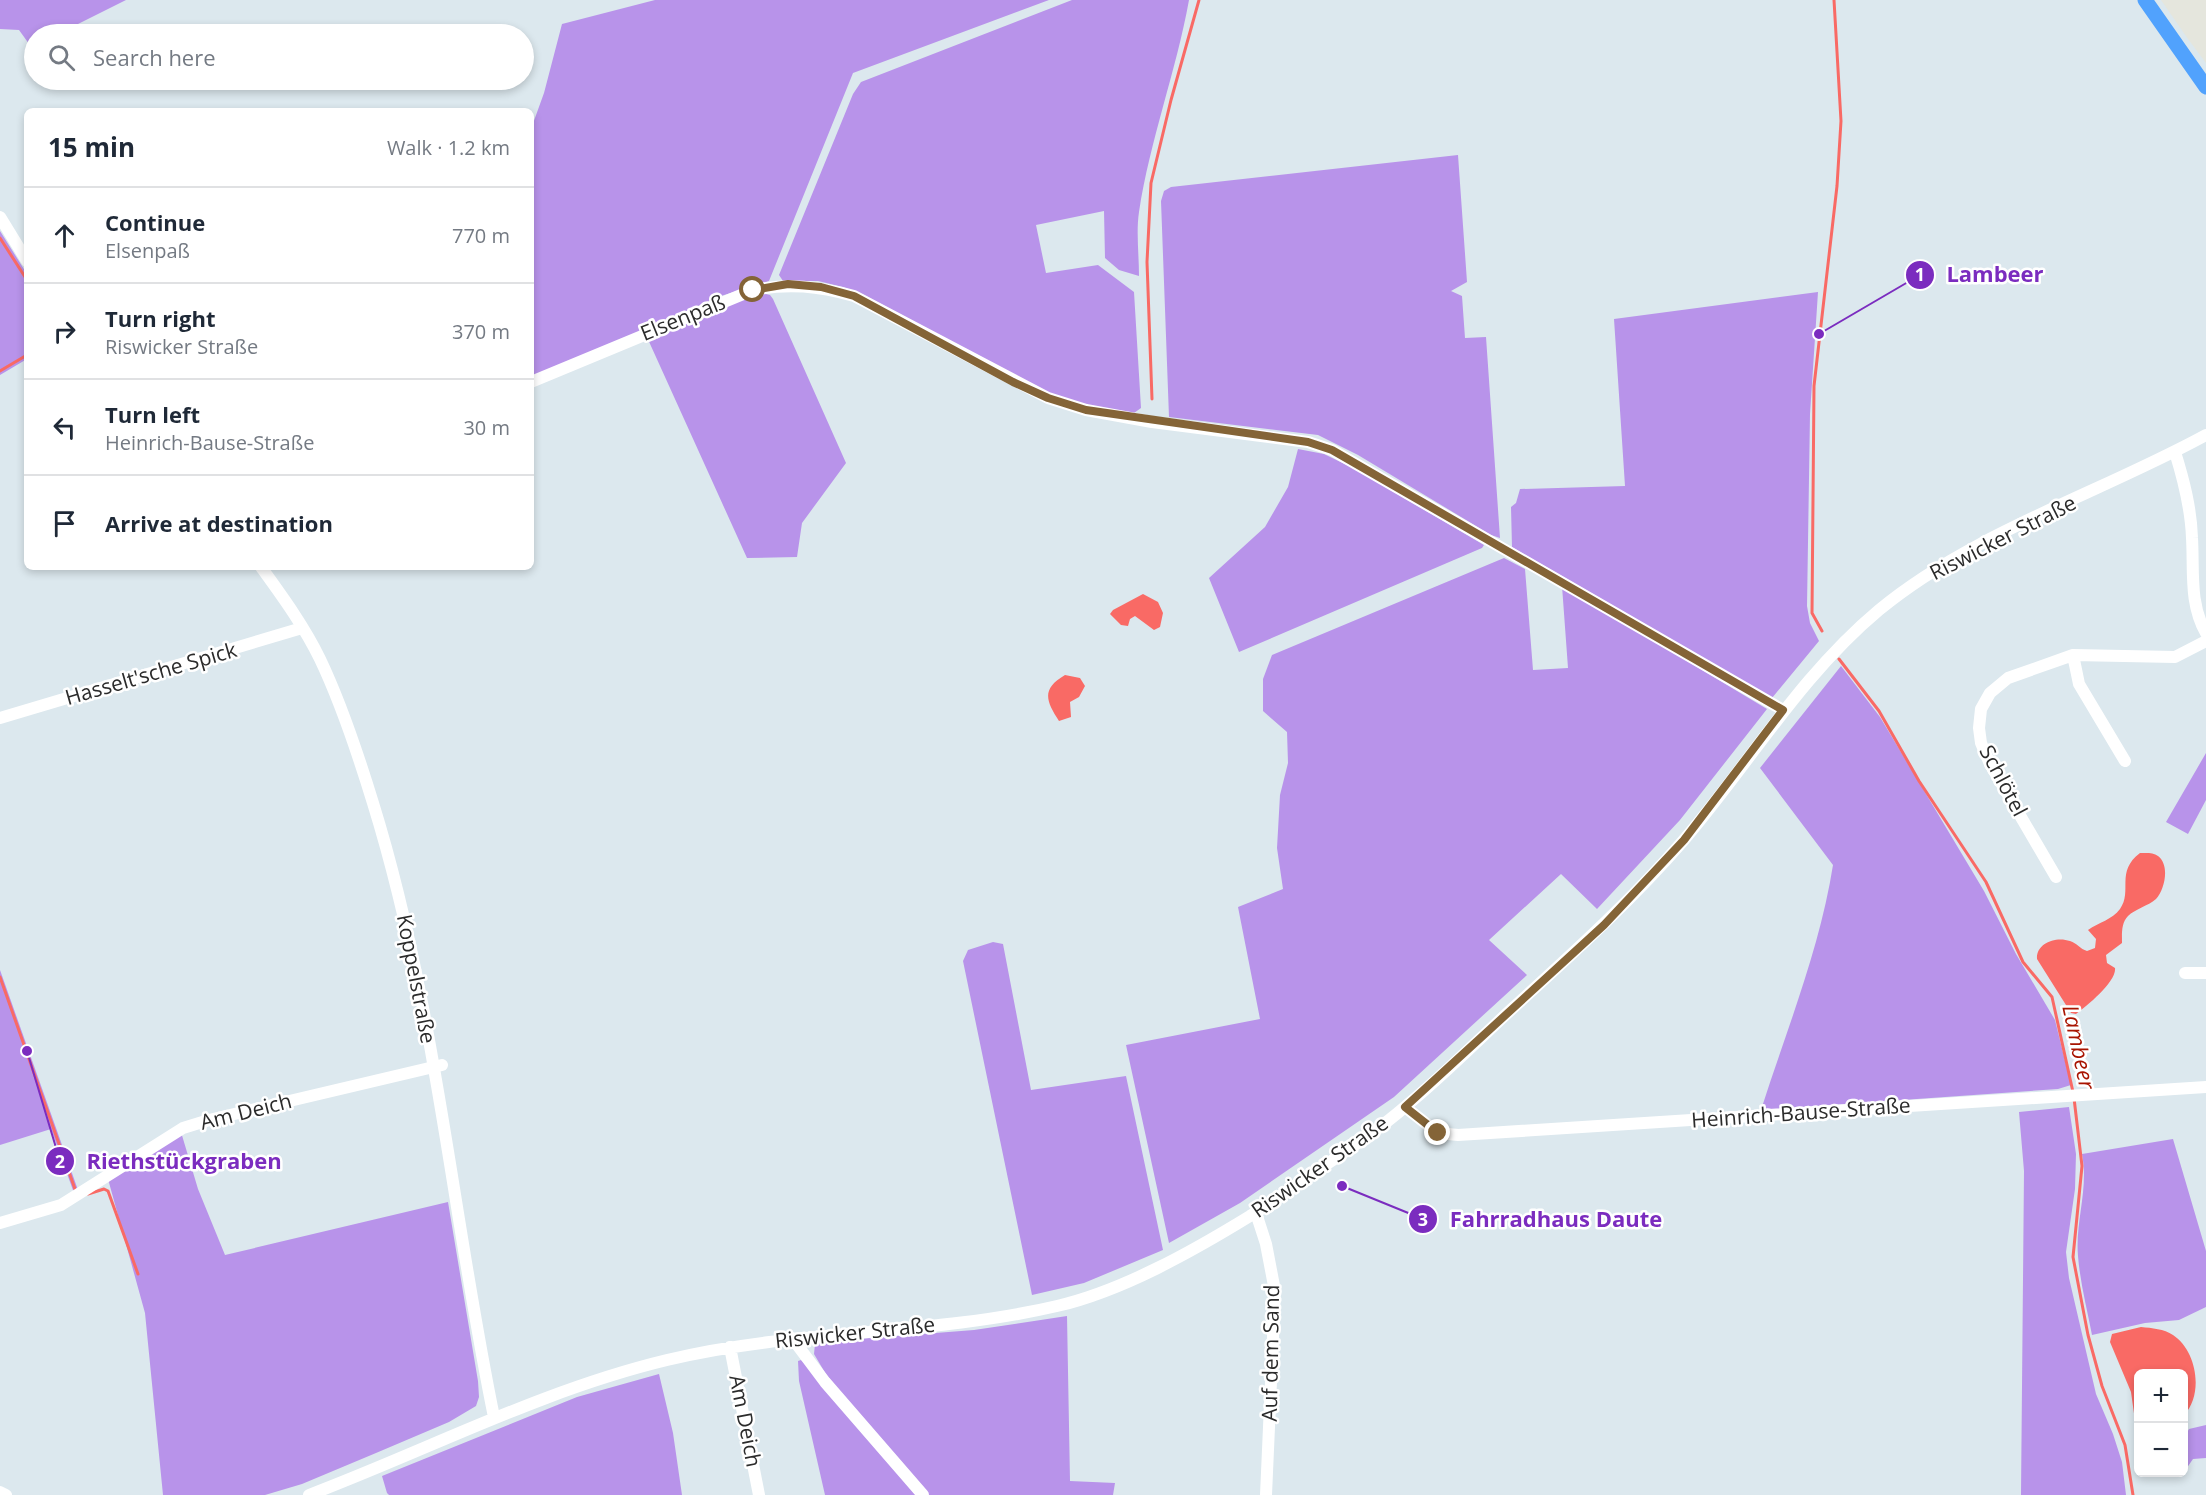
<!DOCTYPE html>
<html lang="en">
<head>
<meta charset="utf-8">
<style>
	:root { --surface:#fff; --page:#f2f2f3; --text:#1f2937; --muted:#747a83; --line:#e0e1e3 }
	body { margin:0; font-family:"Open Sans",sans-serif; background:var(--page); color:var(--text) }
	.controls { position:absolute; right:18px; bottom:18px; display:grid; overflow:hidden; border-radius:9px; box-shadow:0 3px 9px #0003 }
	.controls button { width:54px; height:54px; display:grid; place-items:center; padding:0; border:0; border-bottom:2px solid var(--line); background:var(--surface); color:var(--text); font:30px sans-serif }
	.stop { position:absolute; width:18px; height:18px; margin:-14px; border:4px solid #846437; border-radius:50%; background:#fff }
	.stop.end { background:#846437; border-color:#fff; box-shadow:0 2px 6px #0008 }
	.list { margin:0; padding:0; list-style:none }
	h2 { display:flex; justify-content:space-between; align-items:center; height:78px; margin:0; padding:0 24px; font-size:26px }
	h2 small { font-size:20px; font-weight:400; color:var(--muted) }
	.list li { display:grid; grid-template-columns:39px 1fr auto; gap:18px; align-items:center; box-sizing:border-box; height:96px; padding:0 24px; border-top:2px solid var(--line) }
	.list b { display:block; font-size:22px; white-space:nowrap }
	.list p { margin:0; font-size:20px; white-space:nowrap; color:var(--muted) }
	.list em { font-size:20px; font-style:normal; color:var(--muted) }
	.icon { flex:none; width:33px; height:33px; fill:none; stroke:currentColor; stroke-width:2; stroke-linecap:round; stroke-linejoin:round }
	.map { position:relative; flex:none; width:2206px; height:1495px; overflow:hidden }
	.search { position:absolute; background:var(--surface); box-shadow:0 3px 9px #0003; left:24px; top:24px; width:510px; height:66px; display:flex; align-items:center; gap:15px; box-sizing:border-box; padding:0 21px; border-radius:33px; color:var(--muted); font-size:22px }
	.panel { position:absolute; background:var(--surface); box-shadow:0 3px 9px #0003; left:24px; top:108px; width:510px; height:462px; border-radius:9px }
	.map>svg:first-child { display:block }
	.industrial { fill:#e5e6dd }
	.green { fill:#b893ea }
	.water { fill:#f96a65 }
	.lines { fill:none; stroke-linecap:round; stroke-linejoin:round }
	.stream { stroke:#f96a65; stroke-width:3 }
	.minor { stroke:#fff; stroke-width:12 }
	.major { stroke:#51a2fd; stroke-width:15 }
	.route { stroke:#846437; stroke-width:8 }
	.labels { text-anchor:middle; stroke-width:5; stroke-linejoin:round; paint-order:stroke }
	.street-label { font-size:21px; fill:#2b2b2b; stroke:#fff }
	.water-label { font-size:22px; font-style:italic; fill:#a81401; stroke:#fff }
	.leader { fill:none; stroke:#7b2cbf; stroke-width:2 }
	.callout-dot { fill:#7b2cbf; stroke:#fff; stroke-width:2 }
	.mark-label { font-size:18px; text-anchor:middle; font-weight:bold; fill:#fff }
	.callout-label { font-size:22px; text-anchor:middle; font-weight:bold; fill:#7b2cbf; stroke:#fff; stroke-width:5; stroke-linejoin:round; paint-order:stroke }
</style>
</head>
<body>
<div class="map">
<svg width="2206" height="1495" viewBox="0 0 2206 1495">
	<rect width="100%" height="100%" fill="#dce8ee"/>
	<path class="industrial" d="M2161,0h45v63l-18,-24z"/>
	<path class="green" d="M0,0h126l-68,34h-24l-2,14 -13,-18 -19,-1z
		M655,0h394l-196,73 -84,208 -48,15 -190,83v-250l13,-36 18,-69z
		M1072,0h117c-13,72 -39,140 -50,212 -3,20 0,43 0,64l-20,-6 -14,-12 -1,-47 -68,14 10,48 52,-8 36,27 7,116 -7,5 -42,-6 -42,-13 -186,-99 -21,-8 -25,-6h-35l-4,-6 74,-181 8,-12z
		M1458,155l9,127 -16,9 11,5 3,42 21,-1 14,201 -9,-3 -133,-80 -40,-20 -149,-18 -8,-216 3,-10 7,-4z
		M0,231l27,43v85l-27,16z
		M758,292l12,3 3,4 73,164 -44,60 -5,34 -50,1 -101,-223z
		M1818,292l-8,122 -3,192 3,17 9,18 -47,57 -260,-151 -1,-40 5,-4 4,-14 105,-3 -11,-167z
		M1298,449l26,5 29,14 131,77 -2,3 -243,104 -30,-74 56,-51 23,-40z
		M1504,558l21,11 8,101 35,-2 -6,-82 205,123 -87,111 -83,89 -36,-35 -72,66 38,35 -133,122 -154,106 -71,40 -43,-198 134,-26 -22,-112 45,-18 -6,-41 3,-53 8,-32 -1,-31 -24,-21v-32l9,-24z
		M1841,666l39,51 104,174 32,63 39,66 16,65 -13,4 -297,21c26,-81 59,-162 72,-245l-73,-97z
		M2206,753v47l-18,34 -22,-12z
		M993,942l10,2 28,146 95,-14 37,174 -79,33 -52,12 -69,-334 5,-11z
		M0,970l78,220 -4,3 -23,-64 -51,16z
		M2069,1107l7,47 -1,35 -9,63 3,26 27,116 17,40 9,28 4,33h-105l3,-324 -5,-59z
		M181,1132l17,57 27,66 223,-53 30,179 1,16 -3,9 -27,16 -73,31 -74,31 -37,11h-102l-18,-182 -37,-134z
		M2173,1139l33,112v56l-27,13 -34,3 -53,12c-5,-26 -12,-53 -14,-79 -3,-34 11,-68 4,-102z
		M1067,1316l3,165 45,2 -2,12h-186l-100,-119 -13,-22 1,-10 5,-2 154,-12z
		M801,1360l5,4 110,131h-91l-26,-114 -1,-20z
		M659,1374l14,59 9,62h-293l-2,-2 -5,-17 195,-79z
		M2206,1425v33l-13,1 -9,13v-34l5,-9z"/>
	<path class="water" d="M1143,594l15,8 5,11 -3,14 -6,3 -19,-14 -5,3 -2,7 -7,-1 -11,-11 3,-4z
		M1065,675l15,3 5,8 -6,11 -9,5 1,15 -12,4c-13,-20 -18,-32 6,-46z
		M2140,853c5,0 13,-1 18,3 12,9 7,33 -2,43 -8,7 -21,10 -28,17 -7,7 -6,18 -6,27l-16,12 1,8 8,5c2,13 -28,38 -39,46l-5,-1 -34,-54c-1,-16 19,-23 33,-18 7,2 10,8 17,10l8,-3 1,-9 -8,-9c11,-8 24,-10 32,-21 13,-18 -5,-37 20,-56z
		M2141,1327c11,1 23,2 32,8 24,16 31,59 11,80v-41h-46v68l-7,-50 -21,-50 2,-8z"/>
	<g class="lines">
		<path class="stream" d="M0,238l27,42
			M0,371l27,-16
			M1152,399l-5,-137 4,-79 20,-83 28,-100
			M1822,631l-10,-18 2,-227 23,-200 4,-65 -7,-121
			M1839,659l40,52 40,70 67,101 37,80 29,35 21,95
			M0,977l75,212
			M2074,1098l8,68 -9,91 15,78 14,51 23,59 8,50
			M88,1194l16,-5 4,2 30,83"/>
		<path class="minor" d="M0,217l27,44
			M531,382l222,-92c36,-7 65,-4 101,6l194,102 38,12 66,12 156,20 24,8 451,260
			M2175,452c9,29 16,56 17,86 2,33 -3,65 14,95
			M261,567c21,29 43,59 59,92 22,46 38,95 53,144 62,200 79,410 121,614
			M2073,655l6,29 46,77
			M0,718l302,-90
			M2056,877l-66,-113 -9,-21 -2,-15 2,-19 9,-16 18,-15 65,-23 102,2 31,-16
			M2185,973h21
			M1405,1107l33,26 20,2 748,-48
			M1256,1213l10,31 9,47 -9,204
			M0,1223l61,-18 122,-77 26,-8 233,-55
			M792,1338l33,44 98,113
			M730,1347l29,148
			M0,1492l6,3
			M309,1495c119,-45 233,-105 358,-135 128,-31 262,-24 390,-54 65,-15 136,-55 193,-90 19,-11 37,-25 56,-38 34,-23 69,-45 100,-72 38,-31 72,-66 108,-99 58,-53 117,-106 169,-166 66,-77 117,-165 196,-231 93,-77 221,-117 327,-175"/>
		<path class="major" d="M2145,0l61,87"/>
	</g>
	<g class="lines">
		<path class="route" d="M753,290l35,-6 33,3 33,9 159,86 35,16 38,12 222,32 24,8 451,260 -99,130 -80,85 -199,182 33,26"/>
	</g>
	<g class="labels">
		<g class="street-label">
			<text transform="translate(683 318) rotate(-22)" y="7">Elsenpaß</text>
			<text transform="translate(2003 538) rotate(-27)" y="7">Riswicker Straße</text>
			<text transform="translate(151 674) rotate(-16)" y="7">Hasselt'sche Spick</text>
			<text transform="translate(2003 781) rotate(62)" y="7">Schlötel</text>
			<text transform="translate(416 979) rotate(79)" y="7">Koppelstraße</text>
			<text transform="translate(246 1112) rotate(-14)" y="7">Am Deich</text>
			<text transform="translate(1801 1113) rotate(-4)" y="7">Heinrich-Bause-Straße</text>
			<text transform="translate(1320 1167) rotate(-35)" y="7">Riswicker Straße</text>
			<text transform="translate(855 1333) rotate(-6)" y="7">Riswicker Straße</text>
			<text transform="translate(1271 1353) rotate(-89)" y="7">Auf dem Sand</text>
			<text transform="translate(745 1421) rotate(79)" y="7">Am Deich</text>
		</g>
		<g class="water-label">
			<text transform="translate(2079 1047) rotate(78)" y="8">Lambeer</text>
		</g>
	</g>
	<path class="leader" d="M1819 334L1920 275M27 1051L60 1161M1342 1186L1423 1219"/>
	<g class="callout-dot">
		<circle cx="1819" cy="334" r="6"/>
		<circle cx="27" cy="1051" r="6"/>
		<circle cx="1342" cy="1186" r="6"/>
		<circle cx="1920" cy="275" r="15"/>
		<circle cx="60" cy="1161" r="15"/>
		<circle cx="1423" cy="1219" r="15"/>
	</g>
	<g class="mark-label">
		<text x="1920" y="281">1</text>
		<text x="60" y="1168">2</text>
		<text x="1423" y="1226">3</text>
	</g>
	<g class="callout-label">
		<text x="1995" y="282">Lambeer</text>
		<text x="184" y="1169">Riethstückgraben</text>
		<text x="1556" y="1227">Fahrradhaus Daute</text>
	</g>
</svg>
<div class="controls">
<button>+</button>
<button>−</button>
</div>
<div class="stop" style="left:753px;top:290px"></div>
<div class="stop end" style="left:1438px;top:1133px"></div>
<div class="search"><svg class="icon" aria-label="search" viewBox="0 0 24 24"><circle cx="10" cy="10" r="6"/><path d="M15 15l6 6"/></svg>Search here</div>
<section class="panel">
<h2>15 min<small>Walk · 1.2 km</small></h2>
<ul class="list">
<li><svg class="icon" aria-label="ahead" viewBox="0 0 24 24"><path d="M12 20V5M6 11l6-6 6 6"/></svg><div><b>Continue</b><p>Elsenpaß</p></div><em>770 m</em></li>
<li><svg class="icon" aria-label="right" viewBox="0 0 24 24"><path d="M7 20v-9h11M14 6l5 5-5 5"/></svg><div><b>Turn right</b><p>Riswicker Straße</p></div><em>370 m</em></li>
<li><svg class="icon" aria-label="left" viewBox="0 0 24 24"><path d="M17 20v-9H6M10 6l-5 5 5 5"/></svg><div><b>Turn left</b><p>Heinrich-Bause-Straße</p></div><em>30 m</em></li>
<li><svg class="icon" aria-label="arrive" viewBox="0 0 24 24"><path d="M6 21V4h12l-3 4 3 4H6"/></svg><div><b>Arrive at destination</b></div></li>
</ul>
</section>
</div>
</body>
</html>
